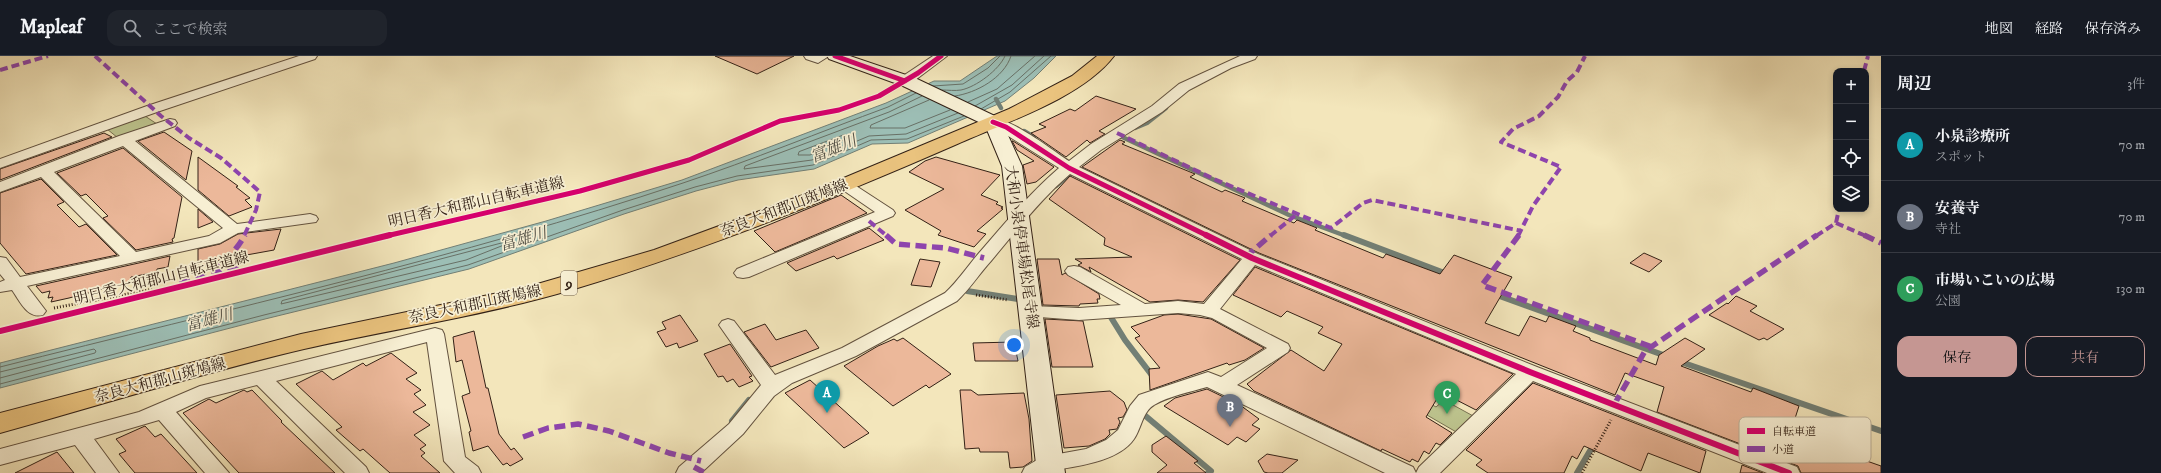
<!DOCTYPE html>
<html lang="ja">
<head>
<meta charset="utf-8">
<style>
	:root { --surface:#171b24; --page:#20242c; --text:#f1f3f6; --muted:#9ea1a6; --line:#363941; --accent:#c59692 }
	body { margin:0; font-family:"IM FELL DW Pica","Noto Serif JP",serif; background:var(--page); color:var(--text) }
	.controls { position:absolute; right:12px; top:12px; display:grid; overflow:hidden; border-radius:8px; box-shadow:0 2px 6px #0003 }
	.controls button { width:36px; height:36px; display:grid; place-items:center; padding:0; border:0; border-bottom:1px solid var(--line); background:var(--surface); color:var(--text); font:20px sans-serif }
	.you { position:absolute; left:1014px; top:289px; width:14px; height:14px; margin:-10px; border:3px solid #fff; border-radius:50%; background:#1a73e8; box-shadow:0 0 0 6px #1a73e833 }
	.badge { display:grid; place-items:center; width:26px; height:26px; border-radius:50%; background:var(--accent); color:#fff; font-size:13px; font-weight:700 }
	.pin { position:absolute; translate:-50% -33px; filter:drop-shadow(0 1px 2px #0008) }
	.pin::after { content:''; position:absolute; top:21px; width:14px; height:12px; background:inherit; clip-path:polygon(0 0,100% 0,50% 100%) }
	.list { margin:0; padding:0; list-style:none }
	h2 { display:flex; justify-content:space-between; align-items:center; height:52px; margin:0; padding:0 16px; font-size:17px }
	h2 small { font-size:13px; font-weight:400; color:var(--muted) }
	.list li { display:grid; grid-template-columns:26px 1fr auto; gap:12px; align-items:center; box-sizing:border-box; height:72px; padding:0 16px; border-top:1px solid var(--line) }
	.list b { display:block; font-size:15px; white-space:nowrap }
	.list p { margin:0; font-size:13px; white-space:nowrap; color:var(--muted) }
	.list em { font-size:13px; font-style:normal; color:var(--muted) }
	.actions { display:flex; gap:8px; padding:12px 16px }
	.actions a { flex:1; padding:9px 0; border:1px solid var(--accent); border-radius:12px; text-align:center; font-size:14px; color:var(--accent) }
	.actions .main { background:var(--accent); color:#111 }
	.icon { flex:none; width:22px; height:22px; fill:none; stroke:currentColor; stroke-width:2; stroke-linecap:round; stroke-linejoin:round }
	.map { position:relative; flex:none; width:1881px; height:417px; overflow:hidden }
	header { display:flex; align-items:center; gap:24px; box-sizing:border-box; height:56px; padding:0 20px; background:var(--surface); border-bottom:1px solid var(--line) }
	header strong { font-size:19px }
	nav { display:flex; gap:22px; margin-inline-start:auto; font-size:14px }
	.search { width:280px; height:36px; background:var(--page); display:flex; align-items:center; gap:10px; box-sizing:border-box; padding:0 14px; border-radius:12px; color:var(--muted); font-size:15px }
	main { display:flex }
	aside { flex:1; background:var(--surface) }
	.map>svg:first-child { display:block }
	.green { fill:#bdc48e; stroke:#787252 }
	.water { fill:#9cbeb5; stroke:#727f75 }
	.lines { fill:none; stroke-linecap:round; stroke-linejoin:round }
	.shore { stroke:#687066; stroke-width:1 }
	.stream-far1 { stroke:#727f75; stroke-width:4.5 }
	.stream { stroke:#727f75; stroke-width:6 }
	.building { fill:#ecb89a; stroke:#332116 }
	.minor-casing { stroke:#63523f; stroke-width:2 }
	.secondary-casing { stroke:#332116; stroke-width:2 }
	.primary-casing { stroke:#332116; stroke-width:2 }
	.path { stroke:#332116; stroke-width:3; stroke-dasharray:1 2; stroke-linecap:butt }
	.minor { fill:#f7efd3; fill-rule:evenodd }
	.secondary { fill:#f7efd3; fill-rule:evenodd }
	.primary { fill:#eac37e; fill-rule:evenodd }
	.quiet-far1 { stroke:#8e44ad; stroke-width:4; stroke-dasharray:8 4; stroke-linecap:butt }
	.quiet { stroke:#8e44ad; stroke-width:5.5; stroke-dasharray:11 5.5; stroke-linecap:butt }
	.cycleway-far1-casing { stroke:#f7efd3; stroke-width:7 }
	.cycleway-casing { stroke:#f7efd3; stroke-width:9 }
	.cycleway-far1 { stroke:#d6006c; stroke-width:5 }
	.cycleway { stroke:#d6006c; stroke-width:6 }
	.labels { text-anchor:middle; stroke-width:3.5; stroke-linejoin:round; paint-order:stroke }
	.shield { fill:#f7efd3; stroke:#6e5f4f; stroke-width:1 }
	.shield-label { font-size:14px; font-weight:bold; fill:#332116 }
	.street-label { font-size:15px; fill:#332116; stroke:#f7efd3 }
	.water-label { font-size:16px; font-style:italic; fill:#525046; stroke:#f7efd3 }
	.key { fill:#f7efd3; stroke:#bcb19a; stroke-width:1 }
	.key-label { font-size:11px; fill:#332116 }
</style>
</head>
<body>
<header>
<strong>Mapleaf</strong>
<div class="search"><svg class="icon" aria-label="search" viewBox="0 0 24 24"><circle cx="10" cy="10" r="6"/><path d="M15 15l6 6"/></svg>ここで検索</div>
<nav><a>地図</a><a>経路</a><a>保存済み</a></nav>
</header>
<main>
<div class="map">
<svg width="1881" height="417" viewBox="0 0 1881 417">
	<rect width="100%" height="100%" fill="#f3e6bb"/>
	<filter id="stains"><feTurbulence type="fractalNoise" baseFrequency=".005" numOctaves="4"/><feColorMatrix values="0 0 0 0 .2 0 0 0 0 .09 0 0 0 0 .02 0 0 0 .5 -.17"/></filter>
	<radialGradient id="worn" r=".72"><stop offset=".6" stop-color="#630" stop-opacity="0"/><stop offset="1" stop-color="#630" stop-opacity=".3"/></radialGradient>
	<path class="green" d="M145,60l12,8 -39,14 -11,-9z
		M1444,344l31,17 -17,16 -38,-22 9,-8 7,4z"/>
	<path class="water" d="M997,0h59l-22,22 -29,23 -97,42 -36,1 -58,25 -76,11 -42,11 -72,23 -155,55 -204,50 -265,69v-25l394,-100 152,-42 136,-41 204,-77 48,-22h26z"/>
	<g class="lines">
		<path class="shore" d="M933,30l30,-2 25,-16 12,-12
			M942,34c6,0 13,1 19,0 15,-3 38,-20 44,-34
			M922,40l-33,16 -144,54 -1,3 68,-9 57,-24 37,-2 52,-21
			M955,40c21,-3 49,-18 56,-40
			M929,44l-58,25 -1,3h35l45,-18
			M968,46l29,-13 38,-33
			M975,50l37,-21 32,-29
			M981,53l29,-17 41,-36
			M844,79l3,1 -1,3 -36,16h-12l1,-3z
			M506,186l3,1 -43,17 -185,44 1,-3z
			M0,311c228,-58 459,-109 683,-184 69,-23 137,-51 205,-76l28,-14
			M0,316l94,-23 2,2 -1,2 -95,25
			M0,328l264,-69 204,-50 155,-55 72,-23 42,-11 76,-11 58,-25 36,-1 57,-23"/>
		<path class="stream-far1" d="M996,43l5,9
			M1135,72l12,-5 19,-15
			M1024,75l10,6
			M1120,80l169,79 57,21
			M1056,130l20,-16"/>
		<path class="stream" d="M1344,179l103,39
			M967,235l51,8
			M1494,238l172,62
			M1107,255l18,29 29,38
			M1678,305l203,70
			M1142,354v3l69,58 -3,2
			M732,365l17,-21
			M1577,417l17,-29"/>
	</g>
	<path class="building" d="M715,0h79l-37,18z
		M1096,40l40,13 -37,22 6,3 -15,9 -3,-3 -21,17 -35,-24 15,-6 -7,-3 31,-15 5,2z
		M164,76l28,19 -6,29 -48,-39z
		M104,77l8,4 -112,43v-11z
		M1120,84l5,2 -3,2 73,30 -5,3 32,15 3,-2 20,8 -3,3 52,22 3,-3 20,8 -2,2 68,28 3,-4 54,20 14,-19 58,22 -27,46 34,13 11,-20 16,6 3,-6 27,10 -3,5 17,7v2l66,25 3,-10 26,-17 20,11 -24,17 70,26 2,-4 46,18 -9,28 91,32v7h-80l-3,-7 -141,-54 7,-25 -39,-14 -10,22 -356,-142 -177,-86z
		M1012,85h1l41,26 -18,15 -9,2 -4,-19 11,-4 -17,-11z
		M123,92l59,49 -8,41 -2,1 1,3 -37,8 -33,-32 5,-2 -22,-22 -5,2 -24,-23z
		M198,101l40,29 -2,1 14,11 -5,2 7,7 -23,9 -31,-26z
		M936,101l64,18 -19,20 17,7 -2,2 7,3 -2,1 2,1 -26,22 9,3 -12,13 -36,-12 3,-4 -36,-21 39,-21 -35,-17 16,-11z
		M1070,120l170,84 -37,42 -25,-2 -28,2 -61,-35 2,5 -13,-7 4,-2 -7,-4 57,-2 -28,-12 1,-7 -56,-39z
		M41,123l23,23 -7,3 22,22 7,-3 31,31 -91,19 -26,-31v-50z
		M841,139l26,18 -92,39 -21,-21z
		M198,153l15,13 -15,6z
		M869,172l15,12 -47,19 -3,-3 -38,15 -9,-8z
		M281,173l-7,21 -55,10 -3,4 -18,3v-18l22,-5 18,-10z
		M1644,197l18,8 -13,11 -19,-9z
		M170,200l-2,11 -11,2v3l-26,5 -1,5 -61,16 -18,4 2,-5 -5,1 2,-7 -8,2 -6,-7z
		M920,203l20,3 -9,25 -20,-2z
		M1037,203h22l3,16 3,-2 34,21 1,5h-3l1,4 -18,1 -1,2 -36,-1z
		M1255,211l258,107 -37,36 -35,-18 -15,25 26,16 -12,12 -4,-2 -7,11 -5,-3 -6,11 -6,-3 -2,3 -28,-13 -1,2 -127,-60 -7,-7 44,-34 33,21 18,-27 -24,-11 5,-6 -36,-16 -6,6 -48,-22z
		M1736,240l21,10 -7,5 34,18 -17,11 -3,-2 -5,2 -50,-25 18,-12 1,1z
		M1178,258l33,5 53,29 -19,12 -16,5 -2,-2 -77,27 -1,-21 11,-1 -25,-30 5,-2 -9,-9 33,-12z
		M680,259l18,26 -19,7 -2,-5 -11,4 -9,-15 9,-3 -4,-7z
		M1045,263l38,2 10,46h-41z
		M765,268l11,16 30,-10 13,18 -48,19 -27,-35z
		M474,275l12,57h2l11,46 12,16 3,-2 9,11 -13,7 -3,-3 -4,2 -15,-19 -15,5 -4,-19 2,-1 -9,-35 8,-3 -8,-33 -6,2 -3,-25z
		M903,282l48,36 -22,14 -3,-3 -33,21 -49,-40 34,-20 16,-7 3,2z
		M1014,286l4,19h-43l-2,-18z
		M730,288l22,32 -3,1 4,4 -14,6 -6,-8 -6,3 -4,-6 -5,1 -14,-23z
		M391,297l26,20 -11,6 15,11 -7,4 12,11 -13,7 17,13 -16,10 12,10 -6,4 5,4 -4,3 19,17h-50l-27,-24 -3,2 -24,-21 6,-3 -46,-43 26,-13 11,9 30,-17 3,3z
		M810,324l59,53 -25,15 -59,-55z
		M1533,327l173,68 -6,22 -52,-20 -7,18 -57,-25 -7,13 -5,-3 -8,17h-76l-12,-8 6,-5 -16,-10z
		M1207,333l33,16 19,14 -7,6 8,4 -14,13 -9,-5 -9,8 -64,-39 11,-8z
		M244,334l3,2 5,-2 30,31 -1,1 54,51h-96l-56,-60 26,-14 7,4z
		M960,334h11l7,5 46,-2 5,26 3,42 -9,6 -13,1 -2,-16h-28l-1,-4 -14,1z
		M1110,335l14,11 3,8 -4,7 -5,1 2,4 -3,7 -8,1 1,4 -5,5 -16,7 -25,2 -8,-53z
		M145,370l10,11 6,-3 36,39h-62l-16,-19 7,-3 -10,-12z
		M1166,380l32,25 -4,2 12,10h-49l10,-8 -15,-13v-7z
		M57,396l17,21h-59z
		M1267,398l31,6 -16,13h-14l-4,-1 -6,-11z
		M1742,409l21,8h-23z"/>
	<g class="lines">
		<defs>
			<path id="minor" d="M299,0h18l-2,3 -158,53 -157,56v-9l147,-53z
				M804,0h25l-11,7 -12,-4z
				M933,0h14l-37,28h-10l-1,-3 1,-3z
				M1240,0h17l-2,3 -24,9 -42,22 -27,22 -61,38 -22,17 179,87 279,113 260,100 3,6h-33l-234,-92 -93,92h-24l3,-6 97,-93 -261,-109 -35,44 68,35 2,4 -2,4 -51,33 176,82 3,6h-31l-178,-86c-17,5 -38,9 -53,18 -11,6 -13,24 -20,34 -15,22 -55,27 -79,31l-5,3h-28l3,-6 17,-10 44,-8 20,-9 12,-10 12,-24 9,-11 69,-23 13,5 46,-29 -55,-30 -12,-3 -22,-2 -99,7 -53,-4 -3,-4 3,-4 6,-2 47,2 42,-3 -53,-30 -3,-4 3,-4 6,-1 6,1 65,37 33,-3 26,3 38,-45 -172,-85c-29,25 -54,57 -79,87 -12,13 -21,28 -34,40l-101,55 -64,27 -18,13 -31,38 -42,39h-25l3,-6 50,-43 32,-39 -42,-60 3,-4 6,-2 6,2 41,54 67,-27 103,-55c13,-12 22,-26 34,-40 25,-29 51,-60 80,-85l-73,-46 2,-3c19,-5 64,31 81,42l22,-17 61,-38 27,-22z
				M170,63l5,1 2,3 -2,3 -40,15 102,83 73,-10 6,2 2,3 -2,3 -78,11 -18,10 -193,43 19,25 -3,4c-16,4 -23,-14 -31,-25l-12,2v-10l5,-2 -5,-6v-17l6,1 14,19 100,-21 -79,-79 -41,15v-10l119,-46zM123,90l100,82 -14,8 -73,16 -82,-80z
				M845,124l5,2 43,28 2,3 -2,3 -144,61 -6,1 -6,-1 -3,-4 3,-4 138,-57 -35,-24 -3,-3 3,-3z
				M435,272l7,2 2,4 21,123 13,10 3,6h-26l-11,-12 -17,-119 -151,39 90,86 3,6h-24l-88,-88 -51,13 -30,14 53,61h-24l-46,-53 -65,19 25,34h-23l-21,-28 -75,20v-16l139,-37 61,-26z"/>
			<path id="secondary" d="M827,0h23l65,22 84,40 3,4 20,44 43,307h-28l-35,-307 -17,-41 -82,-39 -74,-27z"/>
			<path id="primary" d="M1097,0h17c-33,43 -111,67 -159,89 -126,55 -253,106 -384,145 -88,26 -178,39 -267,59 -102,24 -203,56 -304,84v-20l301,-79 226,-47 127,-37 149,-55 206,-86 63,-33z"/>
		</defs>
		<use href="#minor" class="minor-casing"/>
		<use href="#secondary" class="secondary-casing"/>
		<use href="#primary" class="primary-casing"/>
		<path class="path" d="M976,239l32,5
			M54,252l100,-19 3,4
			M1582,417l29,-53"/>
		<use href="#minor" class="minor"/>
		<use href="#secondary" class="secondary"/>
		<use href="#primary" class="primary"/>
		<path class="quiet-far1" d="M95,0l66,60 28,22 32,20 39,34 -4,18 -12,26
			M0,14l48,-14
			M1864,15l4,-15
			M1117,77l97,46 117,49 32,-25 9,-3 150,31
			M869,165l18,15
			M1836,167l30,13
			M1270,180l27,-22
			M1518,180l15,-30 28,-39 -60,-25 12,-13 26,-13 19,-19 9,-16 10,-9 8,-16
			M1816,180l20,-13 3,-14"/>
		<path class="quiet" d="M886,179l10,9 50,4 38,10
			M1519,179l-37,50 170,62
			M1864,179l17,8
			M1252,202l-3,-4 22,-19
			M211,215l25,-3 2,5
			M180,228c29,-14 48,-19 65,-49
			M1614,349l31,-54 172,-116
			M523,381l25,-9 30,-4 31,7 60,22 32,8
			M694,411l11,6"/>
		<defs>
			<path id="cycleway-far1" d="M835,0l70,25
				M993,66l13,5 63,41 139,68
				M386,180l194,-45 109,-31 91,-39 59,-11 40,-14 39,-23 23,-17"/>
			<path id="cycleway" d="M1206,179l46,23 278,114 259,101
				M0,275l390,-96"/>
		</defs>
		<use href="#cycleway-far1" class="cycleway-far1-casing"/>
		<use href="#cycleway" class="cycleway-casing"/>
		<use href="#cycleway-far1" class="cycleway-far1"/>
		<use href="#cycleway" class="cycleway"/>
	</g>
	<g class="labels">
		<rect class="shield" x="561" y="215" width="16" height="24" rx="3"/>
		<g class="shield-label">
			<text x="569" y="232">9</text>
		</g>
		<g class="street-label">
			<text transform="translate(476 146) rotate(-13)" y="5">明日香大和郡山自転車道線</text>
			<text transform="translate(784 152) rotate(-21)" y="5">奈良大和郡山斑鳩線</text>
			<text transform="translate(1022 191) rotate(82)" y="5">大和小泉停車場松尾寺線</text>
			<text transform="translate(161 222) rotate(-14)" y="5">明日香大和郡山自転車道線</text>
			<text transform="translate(475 248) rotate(-12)" y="5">奈良大和郡山斑鳩線</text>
			<text transform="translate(160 324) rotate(-15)" y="5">奈良大和郡山斑鳩線</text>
		</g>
		<g class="water-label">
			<text transform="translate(833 92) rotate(-22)" y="6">富雄川</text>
			<text transform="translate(523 182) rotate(-16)" y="6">富雄川</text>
			<text transform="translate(209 263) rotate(-15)" y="6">富雄川</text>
		</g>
	</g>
	<rect x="1739" y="361" width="132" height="46" rx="6" class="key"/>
	<rect x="1747" y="372" width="18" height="6" fill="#d6006c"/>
	<rect x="1747" y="390" width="18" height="6" fill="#8e44ad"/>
	<g class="key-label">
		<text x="1772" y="379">自転車道</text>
		<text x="1772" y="397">小道</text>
	</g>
	<rect width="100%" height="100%" filter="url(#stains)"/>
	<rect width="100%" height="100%" fill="url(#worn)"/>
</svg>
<div class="controls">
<button>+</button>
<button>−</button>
<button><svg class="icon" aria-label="locate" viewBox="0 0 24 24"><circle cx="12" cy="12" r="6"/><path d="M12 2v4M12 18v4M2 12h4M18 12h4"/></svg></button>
<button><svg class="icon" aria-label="layers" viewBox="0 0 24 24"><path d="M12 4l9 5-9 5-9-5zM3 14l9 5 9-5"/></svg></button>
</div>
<div class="you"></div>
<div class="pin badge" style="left:827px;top:357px;background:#0f9aa8">A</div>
<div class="pin badge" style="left:1230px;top:371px;background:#6b7280">B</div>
<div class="pin badge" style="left:1447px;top:358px;background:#2e9e5b">C</div>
</div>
<aside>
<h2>周辺<small>3件</small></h2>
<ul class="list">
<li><span class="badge" style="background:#0f9aa8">A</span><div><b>小泉診療所</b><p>スポット</p></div><em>70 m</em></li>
<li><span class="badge" style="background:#6b7280">B</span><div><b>安養寺</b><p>寺社</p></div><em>70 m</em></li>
<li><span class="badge" style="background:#2e9e5b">C</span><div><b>市場いこいの広場</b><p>公園</p></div><em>130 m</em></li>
</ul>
<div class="actions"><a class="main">保存</a><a>共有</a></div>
</aside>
</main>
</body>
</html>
